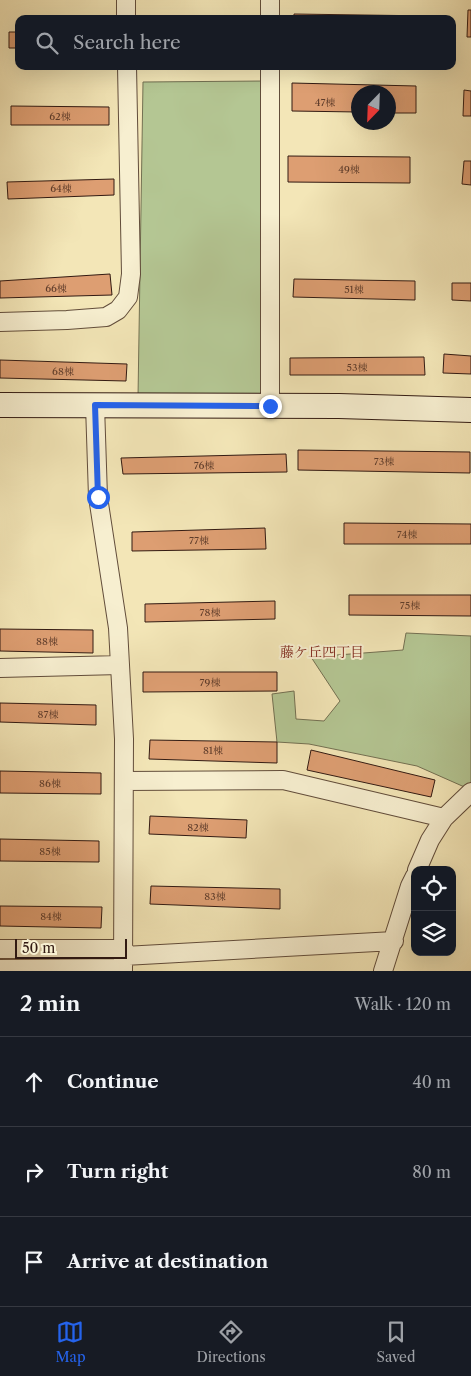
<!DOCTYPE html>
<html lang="en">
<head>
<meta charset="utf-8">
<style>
	:root { --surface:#171b24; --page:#20242c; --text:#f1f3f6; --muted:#9ea1a6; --line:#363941; --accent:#2563eb }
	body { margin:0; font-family:"Libre Caslon Text","Noto Serif JP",serif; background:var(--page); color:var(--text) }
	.controls { position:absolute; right:15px; bottom:15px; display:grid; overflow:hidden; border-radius:10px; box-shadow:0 5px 20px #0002 }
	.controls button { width:45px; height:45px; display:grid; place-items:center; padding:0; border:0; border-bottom:1px solid var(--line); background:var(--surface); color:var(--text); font:25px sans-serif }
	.compass { position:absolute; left:351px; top:85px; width:45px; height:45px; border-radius:50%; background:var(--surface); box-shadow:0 5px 20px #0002; rotate:203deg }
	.scale { position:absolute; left:15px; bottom:12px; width:112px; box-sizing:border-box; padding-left:5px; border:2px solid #321a12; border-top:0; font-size:14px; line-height:18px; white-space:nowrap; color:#321a12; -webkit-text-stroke:4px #f7efd0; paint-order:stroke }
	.stop { position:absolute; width:15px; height:15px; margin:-11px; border:4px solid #2563eb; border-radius:50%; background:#fff }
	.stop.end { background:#2563eb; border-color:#fff; box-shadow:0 1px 5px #0008 }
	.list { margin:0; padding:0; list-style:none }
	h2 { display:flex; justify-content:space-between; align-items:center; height:65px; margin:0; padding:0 20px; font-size:21px }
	h2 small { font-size:16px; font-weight:400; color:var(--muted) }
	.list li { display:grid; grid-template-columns:32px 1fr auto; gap:15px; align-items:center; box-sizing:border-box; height:90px; padding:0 20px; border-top:1px solid var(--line) }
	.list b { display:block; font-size:19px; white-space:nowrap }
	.list em { font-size:16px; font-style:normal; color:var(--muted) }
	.icon { flex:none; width:28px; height:28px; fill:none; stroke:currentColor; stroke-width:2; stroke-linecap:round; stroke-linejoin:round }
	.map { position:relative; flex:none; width:471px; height:971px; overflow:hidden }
	.search { position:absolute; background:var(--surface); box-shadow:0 5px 20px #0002; left:15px; right:15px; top:15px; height:55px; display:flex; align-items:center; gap:12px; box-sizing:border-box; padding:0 18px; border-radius:10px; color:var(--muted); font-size:19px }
	.sheet { height:335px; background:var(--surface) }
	nav { display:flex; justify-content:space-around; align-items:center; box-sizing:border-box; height:70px; border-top:1px solid var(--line); background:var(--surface); font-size:14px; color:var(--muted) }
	nav a { display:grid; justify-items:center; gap:2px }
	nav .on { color:var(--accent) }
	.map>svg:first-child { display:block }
	.green { fill:#b4c693; stroke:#737052 }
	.building { fill:#dd9e72; stroke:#321a12 }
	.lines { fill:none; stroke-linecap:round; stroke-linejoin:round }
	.street-casing { stroke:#624d3b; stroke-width:20 }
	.secondary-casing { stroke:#321a12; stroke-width:26 }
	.street { stroke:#f7efd0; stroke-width:18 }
	.secondary { stroke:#f7efd0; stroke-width:24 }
	.route { stroke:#2563eb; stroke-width:6 }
	.labels { text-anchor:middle; stroke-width:4; stroke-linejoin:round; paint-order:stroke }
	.number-label { font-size:10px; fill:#5d3b2a }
	.neighbourhood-label { font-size:14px; fill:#7a1f14; stroke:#f7efd0 }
</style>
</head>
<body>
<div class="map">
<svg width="471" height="971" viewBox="0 0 471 971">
	<rect width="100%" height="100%" fill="#f3e6b7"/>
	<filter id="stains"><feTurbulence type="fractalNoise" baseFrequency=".004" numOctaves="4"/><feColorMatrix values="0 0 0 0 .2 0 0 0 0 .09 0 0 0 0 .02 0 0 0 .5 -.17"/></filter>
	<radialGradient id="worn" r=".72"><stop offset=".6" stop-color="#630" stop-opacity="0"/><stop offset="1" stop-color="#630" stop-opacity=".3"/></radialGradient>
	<path class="green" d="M264,81l1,321 -127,-5 5,-315z
		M406,633l65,3v151l-2,2 -52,-23 -108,-22 -32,-2 -5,-48 22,-3 2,28 28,2 16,-20 -29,-44 92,-7z"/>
	<path class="building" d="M468,10h3v27h-4z
		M294,14l139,2v3h-139z
		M9,32h10v16h-10z
		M292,83l124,3v27h-28v-21h-30v20l-66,-1z
		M464,90l7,1v25h-8z
		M11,106l98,1v18h-98z
		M288,156l122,1v26l-122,-1z
		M464,161h7v24l-9,-1z
		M114,179v16l-106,4 -1,-17z
		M110,274l2,21 -112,3v-17z
		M294,279l121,2v19l-122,-3z
		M452,283h19v18l-19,-1z
		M444,354l27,2v18l-28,-1z
		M424,357l1,18h-135v-17z
		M0,360l127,4 -1,17 -126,-3z
		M298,450l172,2v21l-172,-3z
		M286,454l1,18 -164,2 -2,-16z
		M344,523l127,1v20h-127z
		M265,528l1,21 -134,2v-19z
		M349,595h122v21l-122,-1z
		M275,601v18l-130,3v-18z
		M0,629l93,1v23l-93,-2z
		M143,672h134v19l-134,1z
		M0,703l96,2v20l-96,-3z
		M150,740l127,2v21l-128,-4z
		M311,750l124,30 -4,17 -124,-27z
		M0,771l101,2v21l-101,-1z
		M150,816l97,4 -1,18 -97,-4z
		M0,839l99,2v21l-99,-1z
		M151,886l129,3v20l-130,-5z
		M0,906l102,1 -1,21 -101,-2z"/>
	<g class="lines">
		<defs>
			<path id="street" d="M126,0v19
				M270,0v19
				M270,66v340
				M0,322l67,-2 39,-3 12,-7 10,-13 3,-23 -4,-208
				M95,405l3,92 20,131 6,111 -1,232
				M0,668l120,-3
				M124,781l159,-1 161,38
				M417,870l13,-30 14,-22 27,-26
				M0,949h124
				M124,956l270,-15
				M0,969l123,-1
				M383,971l27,-85 5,-10"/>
			<path id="secondary" d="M0,405l339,1 132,4"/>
		</defs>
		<use href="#street" class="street-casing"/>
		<use href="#secondary" class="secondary-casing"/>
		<use href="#street" class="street"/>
		<use href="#secondary" class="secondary"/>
	</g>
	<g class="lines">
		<path class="route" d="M98,497l-3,-92 175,1"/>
	</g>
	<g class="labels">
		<g class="number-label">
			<text x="325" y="106">47棟</text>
			<text x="60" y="120">62棟</text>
			<text x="349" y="173">49棟</text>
			<text x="61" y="192">64棟</text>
			<text x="56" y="292">66棟</text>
			<text x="354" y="293">51棟</text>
			<text x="357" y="371">53棟</text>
			<text x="63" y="375">68棟</text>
			<text x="384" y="465">73棟</text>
			<text x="204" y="469">76棟</text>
			<text x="407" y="538">74棟</text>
			<text x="199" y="544">77棟</text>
			<text x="410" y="609">75棟</text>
			<text x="210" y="616">78棟</text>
			<text x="47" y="645">88棟</text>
			<text x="210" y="686">79棟</text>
			<text x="48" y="718">87棟</text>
			<text x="213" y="754">81棟</text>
			<text x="50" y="787">86棟</text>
			<text x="198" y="831">82棟</text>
			<text x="50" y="855">85棟</text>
			<text x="215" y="900">83棟</text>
			<text x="51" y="920">84棟</text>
		</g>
		<g class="neighbourhood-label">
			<text x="322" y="657">藤ケ丘四丁目</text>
		</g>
	</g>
	<rect width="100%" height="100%" filter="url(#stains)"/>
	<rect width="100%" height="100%" fill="url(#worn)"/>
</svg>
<div class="controls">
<button><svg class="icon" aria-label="locate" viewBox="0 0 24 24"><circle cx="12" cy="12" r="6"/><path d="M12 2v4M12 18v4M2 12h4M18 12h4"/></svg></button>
<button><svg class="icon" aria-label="layers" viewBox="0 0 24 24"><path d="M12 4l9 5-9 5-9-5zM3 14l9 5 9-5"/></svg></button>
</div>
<svg class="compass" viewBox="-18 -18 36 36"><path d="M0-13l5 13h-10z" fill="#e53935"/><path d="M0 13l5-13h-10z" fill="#9ea1a6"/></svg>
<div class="scale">50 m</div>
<div class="stop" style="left:98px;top:497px"></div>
<div class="stop end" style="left:270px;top:406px"></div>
<div class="search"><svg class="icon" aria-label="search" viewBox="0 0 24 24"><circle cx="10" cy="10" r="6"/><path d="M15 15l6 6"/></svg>Search here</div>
</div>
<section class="sheet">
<h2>2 min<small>Walk · 120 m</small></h2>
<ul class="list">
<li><svg class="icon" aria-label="ahead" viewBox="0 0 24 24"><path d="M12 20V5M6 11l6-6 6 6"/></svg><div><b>Continue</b></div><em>40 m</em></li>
<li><svg class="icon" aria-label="right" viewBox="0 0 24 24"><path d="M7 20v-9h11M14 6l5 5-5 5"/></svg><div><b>Turn right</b></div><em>80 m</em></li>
<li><svg class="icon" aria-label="arrive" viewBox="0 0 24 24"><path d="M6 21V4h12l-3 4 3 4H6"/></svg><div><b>Arrive at destination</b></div></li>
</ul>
</section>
<nav>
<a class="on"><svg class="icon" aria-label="map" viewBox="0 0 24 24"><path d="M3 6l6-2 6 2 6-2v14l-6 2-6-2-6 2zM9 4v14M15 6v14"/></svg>Map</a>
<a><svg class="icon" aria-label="directions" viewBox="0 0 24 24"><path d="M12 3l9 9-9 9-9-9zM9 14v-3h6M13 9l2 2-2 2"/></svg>Directions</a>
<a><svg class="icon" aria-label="saved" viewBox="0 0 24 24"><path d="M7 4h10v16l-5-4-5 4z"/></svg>Saved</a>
</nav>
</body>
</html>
